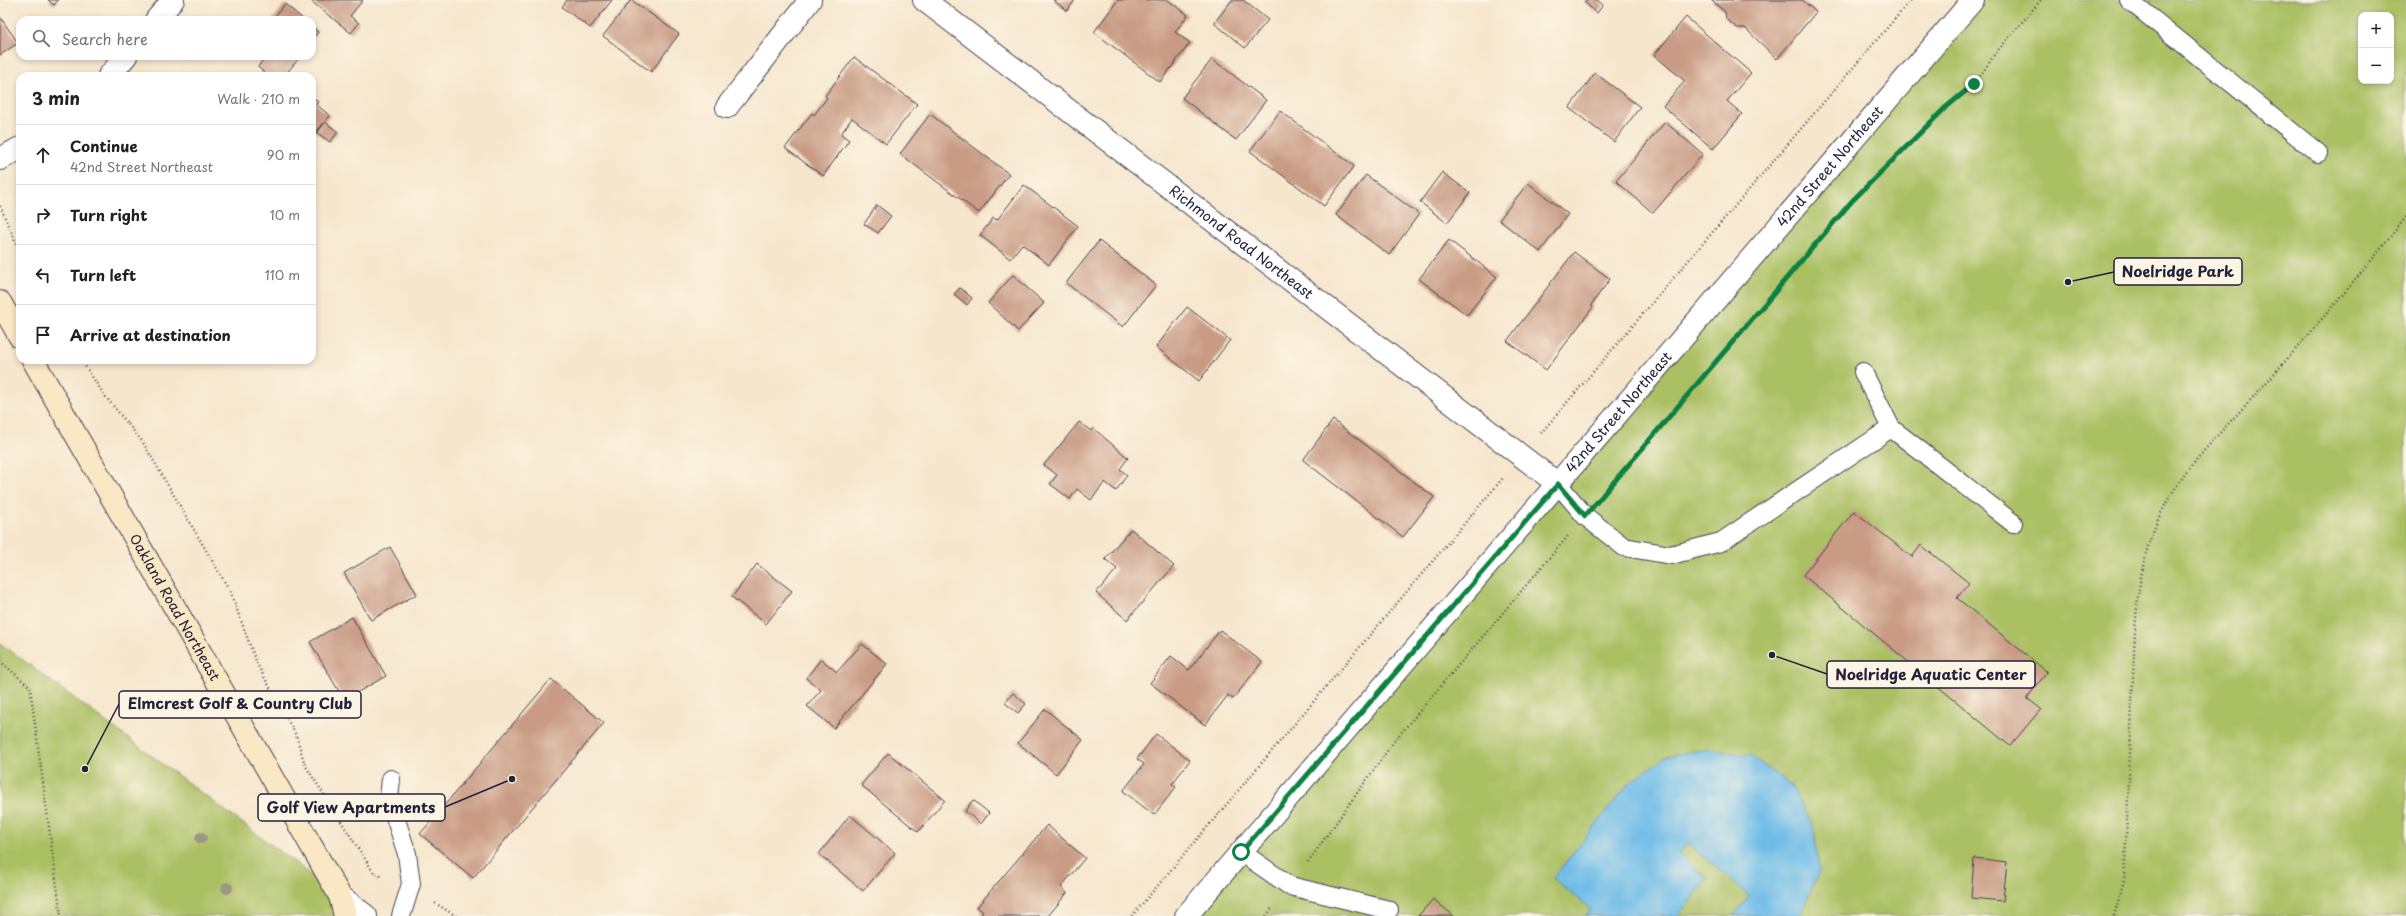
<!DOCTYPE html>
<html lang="en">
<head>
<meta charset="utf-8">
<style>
	:root { --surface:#fff; --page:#f6f6f6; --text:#202124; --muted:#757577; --line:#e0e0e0 }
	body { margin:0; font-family:"Playpen Sans",sans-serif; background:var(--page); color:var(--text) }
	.controls { position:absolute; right:12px; top:12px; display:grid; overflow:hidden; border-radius:8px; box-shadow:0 2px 6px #0003 }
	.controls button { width:36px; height:36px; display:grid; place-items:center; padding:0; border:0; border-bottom:1px solid var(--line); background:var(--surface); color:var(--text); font:20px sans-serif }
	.stop { position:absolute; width:12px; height:12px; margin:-9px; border:3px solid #0b8043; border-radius:50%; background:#fff }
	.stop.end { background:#0b8043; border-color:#fff; box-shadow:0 1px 4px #0008 }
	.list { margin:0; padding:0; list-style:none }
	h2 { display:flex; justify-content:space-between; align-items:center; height:52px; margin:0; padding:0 16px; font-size:17px }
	h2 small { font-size:13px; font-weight:400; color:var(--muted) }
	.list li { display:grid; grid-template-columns:26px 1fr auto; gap:12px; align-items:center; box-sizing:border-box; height:60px; padding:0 16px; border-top:1px solid var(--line) }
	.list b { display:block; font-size:15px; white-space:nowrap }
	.list p { margin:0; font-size:13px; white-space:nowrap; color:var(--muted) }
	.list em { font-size:13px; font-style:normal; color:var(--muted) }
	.icon { flex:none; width:22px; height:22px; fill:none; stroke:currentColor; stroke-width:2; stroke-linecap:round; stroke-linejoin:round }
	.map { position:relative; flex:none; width:2406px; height:916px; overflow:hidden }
	.search { position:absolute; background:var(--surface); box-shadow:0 2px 6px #0003; left:16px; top:16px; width:300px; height:44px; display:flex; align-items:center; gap:10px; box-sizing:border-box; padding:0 14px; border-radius:12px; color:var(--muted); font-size:15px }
	.panel { position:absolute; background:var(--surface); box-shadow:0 2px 6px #0003; left:16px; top:72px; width:300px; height:292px; border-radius:12px }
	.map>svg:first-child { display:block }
	.green { fill:#abc064; stroke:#667150; fill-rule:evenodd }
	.water { fill:#6dbce8; stroke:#486f92 }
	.building { fill:#c99b84 }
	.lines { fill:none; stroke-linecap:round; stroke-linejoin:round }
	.service-casing { stroke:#423f51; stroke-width:20 }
	.minor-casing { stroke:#423f51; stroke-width:24 }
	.tertiary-casing { stroke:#423f51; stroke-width:24 }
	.secondary-casing { stroke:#423f51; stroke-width:24 }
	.path { stroke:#423f51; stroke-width:2.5; stroke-dasharray:1 3; stroke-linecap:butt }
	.service { stroke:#fff; stroke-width:18 }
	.minor { stroke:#fff; stroke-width:22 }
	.tertiary { stroke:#fff; stroke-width:22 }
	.secondary { stroke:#fae7c3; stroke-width:22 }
	.tree { fill:#9c9884 }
	.route { stroke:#0b8043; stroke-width:5 }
	.labels { text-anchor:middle; stroke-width:3.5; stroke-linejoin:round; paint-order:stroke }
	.street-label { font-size:14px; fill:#22223b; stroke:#fcf5e5 }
	.leader { fill:none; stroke:#22223b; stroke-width:1.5 }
	.callout-dot { fill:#22223b; stroke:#fcf5e5; stroke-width:1.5 }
	.callout { fill:#fcf5e5; stroke:#22223b; stroke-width:1.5 }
	.callout-label { font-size:15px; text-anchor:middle; font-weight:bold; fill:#22223b }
</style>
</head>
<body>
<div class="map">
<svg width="2406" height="916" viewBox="0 0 2406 916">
	<rect width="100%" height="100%" fill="#fcf5e5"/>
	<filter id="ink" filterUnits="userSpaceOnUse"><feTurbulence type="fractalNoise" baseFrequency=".025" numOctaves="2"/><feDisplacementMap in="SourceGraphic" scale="8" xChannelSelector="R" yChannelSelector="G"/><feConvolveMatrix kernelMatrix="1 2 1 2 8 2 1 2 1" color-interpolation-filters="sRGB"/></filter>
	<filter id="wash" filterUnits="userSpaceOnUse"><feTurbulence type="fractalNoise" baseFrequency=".012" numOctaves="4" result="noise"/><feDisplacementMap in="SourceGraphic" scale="16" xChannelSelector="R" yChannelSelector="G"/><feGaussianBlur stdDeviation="0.9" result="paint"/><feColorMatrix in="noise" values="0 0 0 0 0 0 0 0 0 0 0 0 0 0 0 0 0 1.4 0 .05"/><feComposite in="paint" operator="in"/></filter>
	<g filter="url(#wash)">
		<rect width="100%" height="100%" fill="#f6e6cc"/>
		<path class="green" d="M1973,0h433v916h-1220zM2361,15h30v66h-30z
			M0,643l340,253 5,20h-345z"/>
		<path class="water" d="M1709,749l42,7 40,30 23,41 5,45 -19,44h-67l16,-20 -61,-53 -9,10 29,26 -30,37h-92l5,-6 -38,-32 77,-96 37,-26z"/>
		<g id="blocks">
			<path class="building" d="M48,0h10l-4,5z
				M313,0h50l-13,16 9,7 -8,10 -39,-31z
				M567,0h45l-22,28 -28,-21z
				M631,0l48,34 -28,38 -48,-36z
				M1053,0h22l-8,11z
				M1118,0h50l20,15 -13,17 15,11 -30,39 -66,-50z
				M1232,0h11l25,20 -23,28 -31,-25z
				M1586,0h11l6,5 -6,8 -13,-11z
				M1711,0h91l14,12 -39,47 -32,-31h-8l-11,-9 -1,-7z
				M285,4l19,16h-32z
				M0,17l18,26 -18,12z
				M1686,17l65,56 -24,28 15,13 -29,35 -50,-43 22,-25 -31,-26z
				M312,26l6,6 -6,7z
				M265,56h36l-17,20h-16l-10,-9z
				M854,57l63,47 -31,40 -34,-26 -11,16 8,6 -26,36 -38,-28 27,-35 2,2 13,-17 -2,-2z
				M1212,59l54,41 -30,40 -54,-42z
				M1595,73l45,34 -26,35 -45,-34z
				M312,96l6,6 -2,2 14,12 -14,16 -4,-3z
				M1280,111l74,55 -30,40 -74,-55z
				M930,114l79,60 -30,39 -79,-59z
				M325,122l13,10 -8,10 -13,-9z
				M1665,122l38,32 -50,59 -37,-32z
				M1442,172l28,21 -23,30 -27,-21z
				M1366,175l53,39 -30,41 -53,-40z
				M1528,183l40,31 -28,38 -41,-32z
				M1024,185l54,41 -29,39 -27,-21 -12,15 -30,-24 13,-17 4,2z
				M877,205l14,11 -13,17 -14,-9z
				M1449,240l48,37 -30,38 -48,-36z
				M1099,241l57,44 -33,42 -57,-44z
				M1574,252l36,27 -19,26 2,2 -47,63 -39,-29z
				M1013,275l31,28 -26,28 -30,-28z
				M960,288l12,10 -5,7 -13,-11z
				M1187,307l43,33 -31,41 -43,-34z
				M1333,420l101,77 -31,40 -100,-77z
				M1079,422l12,9 2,-3 35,30 -8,11 7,6 -11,16 -11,-9 -14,18 -14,-11 -7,10 -20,-15 7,-9 -13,-10z
				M1854,511l58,46 9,-12 48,38 -12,15 90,74 -20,26 14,11 -31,37 -207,-171z
				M1131,529l43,37 -47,54 -31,-27 21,-24 -12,-10z
				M390,547l27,47 -46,26 -27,-47z
				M757,564l35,27 -26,33 -34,-27z
				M352,617l34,59 -42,24 -34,-58z
				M1220,630l42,32 -29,37 -5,-4 -23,30 -55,-42 21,-27 18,14z
				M862,644l25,20 -53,64 -27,-22 14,-16 -15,-12 15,-19 16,13z
				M551,679l53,44 -131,155 -53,-44z
				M1013,693l13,11 -8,9 -13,-10z
				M1045,709l38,31 -27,34 -38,-31z
				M1156,734l34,26 -18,24 4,3 -22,28 -31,-24 21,-27 -7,-5z
				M888,753l57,47 -27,32 -57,-47z
				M973,800l16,13 -8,11 -16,-13z
				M850,815l45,38 -32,38 -44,-37z
				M1047,825l38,33 -24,29 6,6 -19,23h-68l3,-4 -6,-5z
				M1974,858l33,4 -4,39 -32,-3z
				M1433,899l21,17h-36z"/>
		</g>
	</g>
	<g filter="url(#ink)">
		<use href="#blocks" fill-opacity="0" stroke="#423f51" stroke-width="1"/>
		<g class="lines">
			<defs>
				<path id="service" d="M2129,0l189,153
					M1863,372l28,56
					M1558,484l27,32 39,31 47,8 50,-13 170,-114 122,95
					M391,779l-2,19 18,56 4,30 -10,32
					M1241,852l49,34 99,24"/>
				<g id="minor">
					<path id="s1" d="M924,0l634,484"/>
					<path d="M156,20l17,-20"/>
					<path d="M109,76l17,-20"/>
					<path d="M727,107l83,-107"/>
					<path d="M0,159l20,-11"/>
					<path d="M340,896l26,20"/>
				</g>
				<g id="tertiary">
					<path id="s2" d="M1186,916l787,-916"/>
				</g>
				<g id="secondary">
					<path d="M0,302l20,35"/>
					<path id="s3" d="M33,360l307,536 5,20"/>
				</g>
			</defs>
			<use href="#service" class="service-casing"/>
			<use href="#minor" class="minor-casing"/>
			<use href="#tertiary" class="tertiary-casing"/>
			<use href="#secondary" class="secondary-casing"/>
			<path class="path" d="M0,206l20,46
				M81,360l24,36 37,45 88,150 27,73 39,71 9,30 69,108 8,4
				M1541,433l370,-433
				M1603,494l249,-293 92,-92 31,-25 19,-29 47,-55
				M0,661l30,26 31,229
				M1308,862l87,-122 173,-204
				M435,903l21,13
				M1132,916l371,-438
				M1266,916l7,-9
				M2114,916l10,-36c3,-60 6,-119 8,-178 3,-60 1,-125 25,-180 21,-51 71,-96 107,-137 49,-55 97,-110 142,-168"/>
			<use href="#service" class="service"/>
			<use href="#minor" class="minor"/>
			<use href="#tertiary" class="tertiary"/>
			<use href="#secondary" class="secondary"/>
		</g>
		<g class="tree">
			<circle cx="201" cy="838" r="6"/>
			<circle cx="227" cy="888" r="6"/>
		</g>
	</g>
	<g class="lines" filter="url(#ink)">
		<path class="route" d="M1241,852l317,-368 27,32 267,-315 92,-92 30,-25"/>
	</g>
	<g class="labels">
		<g class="street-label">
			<text dy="5" stroke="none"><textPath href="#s2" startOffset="988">42nd Street Northeast</textPath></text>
			<text dy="5" stroke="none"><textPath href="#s1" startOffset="399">Richmond Road Northeast</textPath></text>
			<text dy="5" stroke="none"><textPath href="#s2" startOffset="664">42nd Street Northeast</textPath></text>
			<text dy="5" stroke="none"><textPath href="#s3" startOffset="285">Oakland Road Northeast</textPath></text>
		</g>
	</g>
	<path class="leader" d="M2068 282L2114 272M1772 655L1827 674M85 769L119 704M512 779L445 807"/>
	<g class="callout-dot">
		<circle cx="2068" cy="282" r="4"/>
		<circle cx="1772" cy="655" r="4"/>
		<circle cx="85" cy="769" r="4"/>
		<circle cx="512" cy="779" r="4"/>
	</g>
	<g class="callout">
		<rect x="2114" y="258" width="128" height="27" rx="4"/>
		<rect x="1827" y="661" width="208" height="27" rx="4"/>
		<rect x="119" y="691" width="242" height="27" rx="4"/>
		<rect x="258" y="794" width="187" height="27" rx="4"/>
	</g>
	<g class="callout-label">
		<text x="2178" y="277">Noelridge Park</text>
		<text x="1931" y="680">Noelridge Aquatic Center</text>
		<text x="240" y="709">Elmcrest Golf &amp; Country Club</text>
		<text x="351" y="813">Golf View Apartments</text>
	</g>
</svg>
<div class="controls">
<button>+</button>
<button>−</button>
</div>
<div class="stop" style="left:1241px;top:852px"></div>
<div class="stop end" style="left:1974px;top:84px"></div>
<div class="search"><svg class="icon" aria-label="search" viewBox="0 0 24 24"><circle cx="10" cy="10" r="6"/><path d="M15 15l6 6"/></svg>Search here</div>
<section class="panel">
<h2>3 min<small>Walk · 210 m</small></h2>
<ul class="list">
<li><svg class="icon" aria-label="ahead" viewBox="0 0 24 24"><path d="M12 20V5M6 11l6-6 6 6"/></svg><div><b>Continue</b><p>42nd Street Northeast</p></div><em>90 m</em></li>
<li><svg class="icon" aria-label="right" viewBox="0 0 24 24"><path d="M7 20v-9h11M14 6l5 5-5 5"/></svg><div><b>Turn right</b></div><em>10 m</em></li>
<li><svg class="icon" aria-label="left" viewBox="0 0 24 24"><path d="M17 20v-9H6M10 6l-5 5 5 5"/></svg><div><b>Turn left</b></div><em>110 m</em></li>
<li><svg class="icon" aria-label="arrive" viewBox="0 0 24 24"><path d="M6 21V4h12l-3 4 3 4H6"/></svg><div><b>Arrive at destination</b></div></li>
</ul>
</section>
</div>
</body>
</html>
